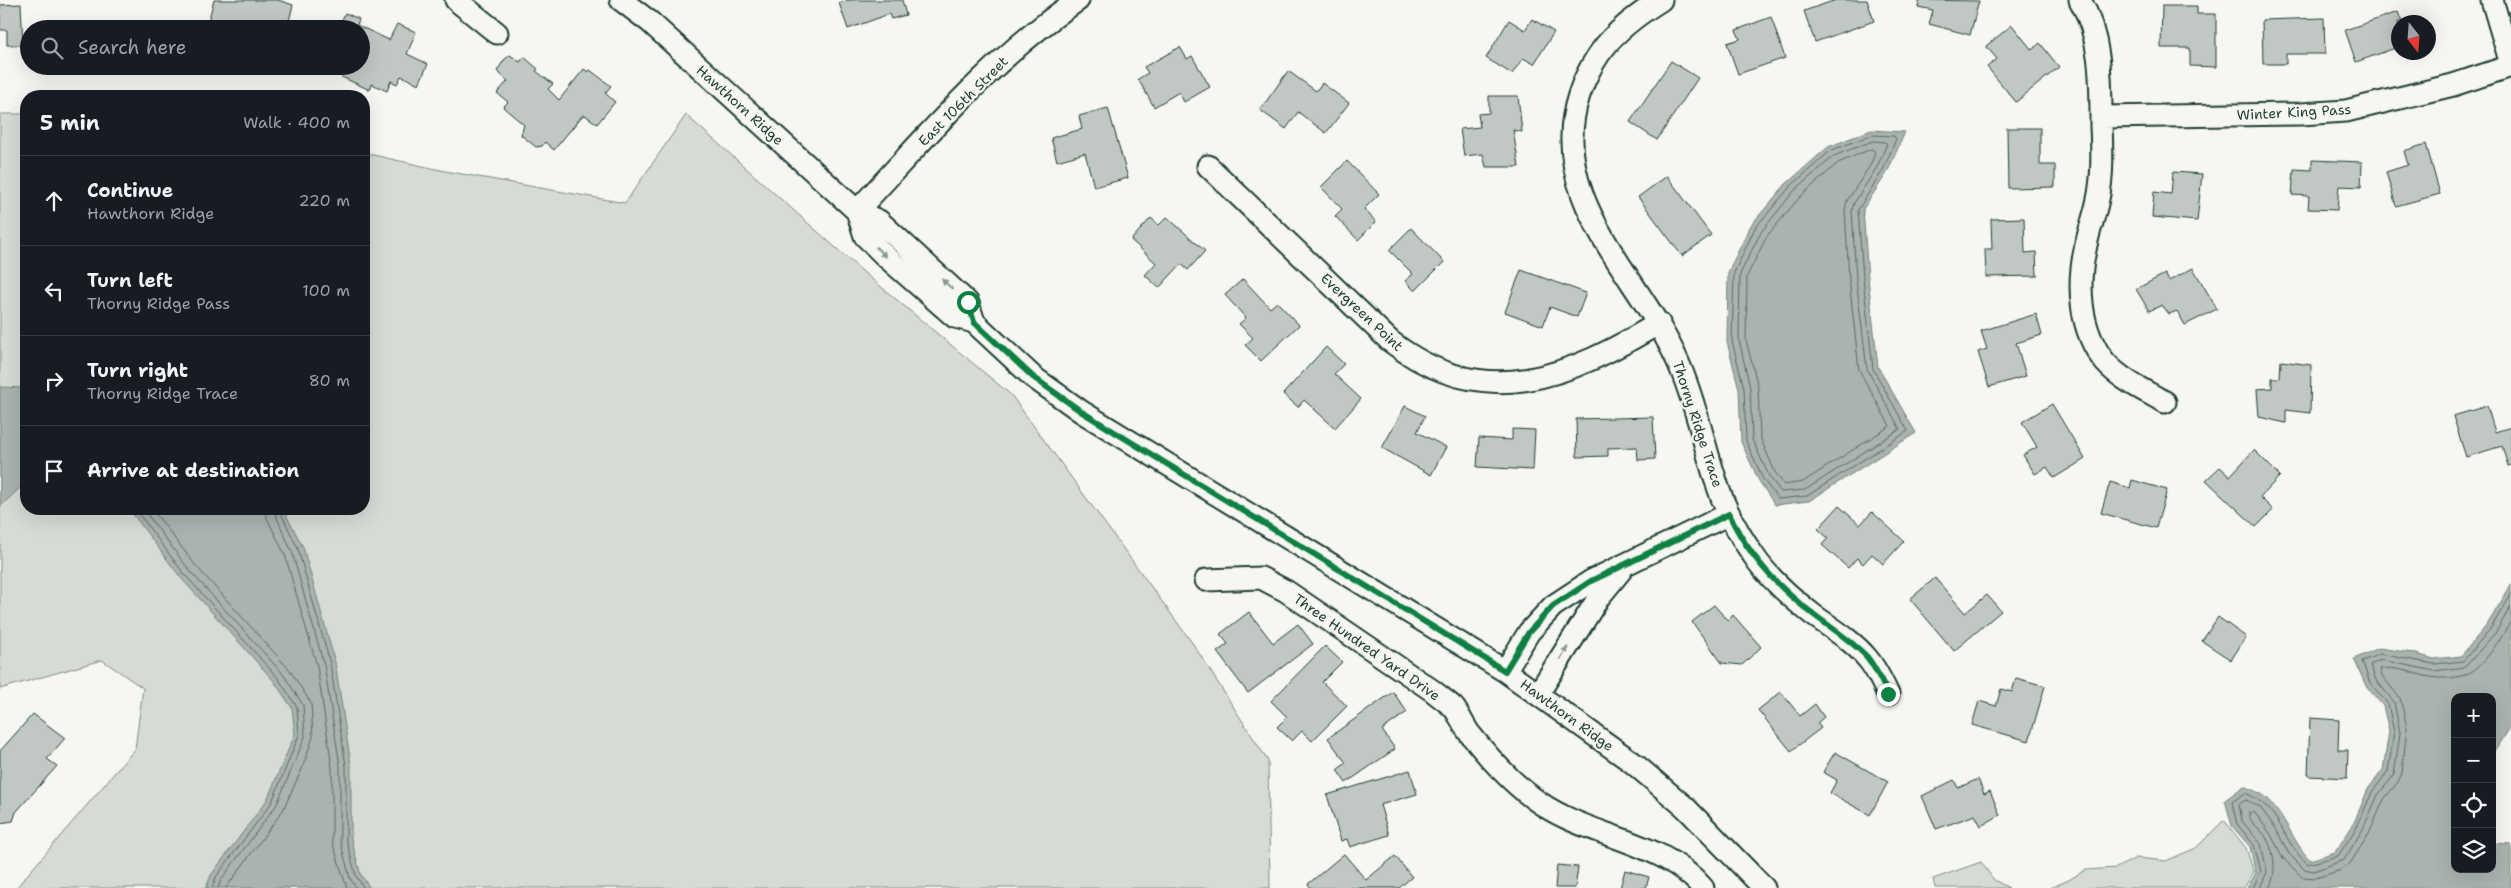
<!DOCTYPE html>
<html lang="en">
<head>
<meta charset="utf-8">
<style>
	:root { --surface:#171b24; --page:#242831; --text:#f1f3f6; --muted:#9ea1a6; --line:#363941 }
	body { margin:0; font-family:"Shantell Sans",sans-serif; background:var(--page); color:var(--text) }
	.controls { position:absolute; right:15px; bottom:15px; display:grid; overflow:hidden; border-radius:10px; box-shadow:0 5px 20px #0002 }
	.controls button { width:45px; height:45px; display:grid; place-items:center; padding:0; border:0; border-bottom:1px solid var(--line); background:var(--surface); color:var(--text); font:25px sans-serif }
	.compass { position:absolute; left:2391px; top:15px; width:45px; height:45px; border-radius:50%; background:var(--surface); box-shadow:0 5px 20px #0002; rotate:163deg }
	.stop { position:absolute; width:15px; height:15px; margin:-11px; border:4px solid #0b8043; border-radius:50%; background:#fff }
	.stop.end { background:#0b8043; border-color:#fff; box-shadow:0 1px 5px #0008 }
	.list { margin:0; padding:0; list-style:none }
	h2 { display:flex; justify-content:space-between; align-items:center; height:65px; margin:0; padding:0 20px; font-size:21px }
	h2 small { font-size:16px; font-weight:400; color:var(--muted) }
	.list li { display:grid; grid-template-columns:32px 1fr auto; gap:15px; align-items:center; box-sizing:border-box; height:90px; padding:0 20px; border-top:1px solid var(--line) }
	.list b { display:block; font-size:19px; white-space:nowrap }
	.list p { margin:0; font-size:16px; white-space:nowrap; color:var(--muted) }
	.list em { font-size:16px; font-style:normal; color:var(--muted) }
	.icon { flex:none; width:28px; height:28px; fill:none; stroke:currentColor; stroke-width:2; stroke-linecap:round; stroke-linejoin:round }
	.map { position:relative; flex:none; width:2511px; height:888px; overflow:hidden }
	.search { position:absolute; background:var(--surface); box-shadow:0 5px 20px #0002; left:20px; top:20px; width:350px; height:55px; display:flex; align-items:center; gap:12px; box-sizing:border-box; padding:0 18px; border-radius:28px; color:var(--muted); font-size:19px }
	.panel { position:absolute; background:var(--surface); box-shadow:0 5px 20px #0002; left:20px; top:90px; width:350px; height:425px; border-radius:20px }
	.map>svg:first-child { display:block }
	.green { fill:#d6dbd6; stroke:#7a8c85 }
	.water { fill:#aab3ae; stroke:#72847d }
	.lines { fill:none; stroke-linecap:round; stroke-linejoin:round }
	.shore { stroke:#576c65; stroke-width:1 }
	.building { fill:#c1c8c3; stroke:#1f3d34 }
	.minor-casing { stroke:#1f3d34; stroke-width:25 }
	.minor { stroke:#f6f6f2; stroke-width:21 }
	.oneway { fill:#8a9a93 }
	.route { stroke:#0b8043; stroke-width:6 }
	.labels { text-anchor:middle; stroke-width:4.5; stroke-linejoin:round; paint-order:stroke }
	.street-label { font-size:14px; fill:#1f3d34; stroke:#f6f6f2 }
</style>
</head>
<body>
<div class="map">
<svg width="2511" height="888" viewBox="0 0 2511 888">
	<rect width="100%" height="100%" fill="#f6f6f2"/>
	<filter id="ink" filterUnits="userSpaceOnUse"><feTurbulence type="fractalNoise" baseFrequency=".02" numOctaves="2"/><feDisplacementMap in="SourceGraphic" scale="10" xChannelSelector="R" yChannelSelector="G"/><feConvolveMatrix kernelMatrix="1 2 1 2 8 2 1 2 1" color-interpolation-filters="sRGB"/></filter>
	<g filter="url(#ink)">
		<path class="green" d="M0,114h26v395h338v-356l81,18 180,32 61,-88 176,156 149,124 182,249 75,117 2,127h-1254l119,-139 8,-61 -41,-28 -102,29z
			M2224,820l22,28 8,24 -10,16h-194l19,-8 16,-10 31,-2 20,-10 30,3 30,-13z
			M1981,862l13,18 15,8h-74l-2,-9z"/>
		<path class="water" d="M1871,130l34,2 -18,41 -24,36 5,69 10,89 38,66 -107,68 -34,4 -16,-24 -18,-39 -2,-53 -12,-47 1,-70 23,-47 35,-41 42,-37z
			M0,387l26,1v94l-26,25z
			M129,509h154l20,38 32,115 16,103v74l10,36 9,13h-164l5,-13 56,-75 28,-66 -3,-26 -18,-27 -93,-103z
			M2511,585v141l-19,30v-59h-37v172h37v-26l19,1v44h-264l9,-15 -6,-26 -18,-21 -7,-26 19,-14c7,4 19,7 24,13 18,18 25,43 42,61l25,-8 18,-27 15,-36 15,-19 6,-39 -6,-25 -17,-20 -12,-27 25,-11 34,5 21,6 27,-3 26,-31z"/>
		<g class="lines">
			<path class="shore" d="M1872,135l22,1 2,3 -13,31 -25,40 5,68 10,91 35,62 -101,65 -29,3 -15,-20 -17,-38 -2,-53 -12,-47 2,-68 21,-45 35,-41 40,-36z
				M1873,141l12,1 2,2 -10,23 -23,36 -2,7 4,69 11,90 33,60 -95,61 -24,2 -12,-16 -17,-37 -2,-51 -11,-48 1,-66 21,-42 33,-41 40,-35z
				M1872,149l3,3 -4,12 -24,37 -2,9 4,69 10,91 31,56 -87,56 -19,3 -9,-13 -15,-35 -2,-50 -12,-47 1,-64 20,-40 33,-39 38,-34z
				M135,509l50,66 93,103 19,29 2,28 -27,67 -56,75 -4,11
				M143,509l47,62 93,103 20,31 2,32 -28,67 -56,76 -3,8
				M152,509l44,57 93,103 22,34 2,34 -11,32 -19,41 -57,78
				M265,509l2,9 18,37 32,111 15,101v74l15,47
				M273,509l19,43 32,113 16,101v74l10,38 6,10
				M279,509l19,40 32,114 16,103v73l10,37 8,12
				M2253,888l8,-17 -7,-26 -17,-21 -5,-22 13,-9c38,15 35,48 63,71l30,-8 19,-29 15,-35 16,-20 6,-40 -6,-28 -18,-21 -8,-22 18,-7 54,10 29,-3 28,-33 20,-34
				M2260,888l7,-16 -6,-28 -19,-23 -3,-17 7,-4 14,7 16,22 13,25 15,15 10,2 30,-11 19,-31 15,-34 16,-20 6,-42 -6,-31 -18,-22 -6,-15 11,-5 53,11 31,-4 31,-35 15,-26
				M2269,888c9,-14 5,-40 -5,-54 -6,-7 -16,-13 -15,-22l6,1 15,20 13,25 19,19 14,1 25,-8 8,-5 20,-31 15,-35 14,-17 4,-9 5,-46 -7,-29 -18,-22 -2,-7c12,-3 30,3 41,6 14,4 37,5 50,-3 14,-8 32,-37 40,-51"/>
		</g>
		<path class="building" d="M214,0h64l15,5 -4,16 13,6 -1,2h-86l1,-4 -8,-3z
			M849,0h53l4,15 -15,4 -2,-5 -41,15 -9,-26z
			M1836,0h31l7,21 -59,21 -11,-31z
			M1920,0l59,1 -9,34 -41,-11 4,-14 -15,-3z
			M21,4l2,41h-16v-15h-7v-25z
			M2162,6h35v8h19v53l-26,-1v-18h-29z
			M2398,12l4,10h-4v25l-42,15 -11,-32z
			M345,13l14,6 -2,6 32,15 8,-16 19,8 -9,22 21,10 -9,20 -18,-8 -4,8 -6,-3 -4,10 -15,-7 -2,6 -50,-23 41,-1v-37h-23z
			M1771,17l14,41 -47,16 -11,-31 13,-4 -4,-9z
			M2324,18l1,36h-39v10h-23l-1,-44z
			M1532,19l22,13 -20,32 -11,-6 -11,16 -26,-16 23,-38 16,10z
			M2012,25l20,25 8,-7 19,24 -43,35 -29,-35 10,-8 -11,-13z
			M1180,47l7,12 5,-3 18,31 -26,15 -5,-10 -25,15 -16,-28 10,-6 -4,-6z
			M510,55l10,7 4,-5 14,12 -2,2 17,13 -5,5 11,11 25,-31 4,3 2,-2 21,16 -6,7 10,9 -18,22 -12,-9 -3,1 -28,34 -9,-8 -3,4 -6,1 -15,-12 3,-10 -21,-18 5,-5 -11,-9 11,-12 -11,-10 7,-11z
			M1671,61l27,17 -41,62 -27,-18z
			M1288,71l28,20 6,-8 27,20 -23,30 -28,-21 -12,17 -26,-19z
			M1489,96h29l4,36 -9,-2 6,37h-33l-3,-13 -19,2 -4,-27 20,-2 -2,-13 11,-1z
			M1108,108l20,70 -34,9 -9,-34 -28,8 -6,-23 31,-9 -3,-13z
			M2007,128h33v37h15v22l-47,1z
			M2426,144l14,50 -44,12 -10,-34 22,-7 -4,-14z
			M2312,160l50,2 -1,25 -22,-1 -2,24 -29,-1 1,-13 -17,-1 2,-26 18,1z
			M1347,161l32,33 -15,15 12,13 -18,18 -23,-24 7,-7 -21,-22z
			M2173,172l29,2 -5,47 -45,-4 2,-25 17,2z
			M1667,176l44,59 -29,21 -44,-59z
			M1167,217l38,34 -17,19 -7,-6 -22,24 -14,-13 11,-12 -25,-23 20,-22 8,7z
			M2024,218l1,35 11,-1 1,24 -51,1 -1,-28h7l-1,-30z
			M1411,228l33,34 -29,29 -10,-10 8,-7 -24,-24z
			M2193,268l24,41 -32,16 -8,-14 -8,3 -7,-9 -13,6 -13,-22 29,-15 4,7z
			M1521,270l65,23 -9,24 -27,-10 -7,19 -38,-14z
			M1243,279l27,29 7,-6 22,23 -38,36 -16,-16 8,-7 -14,-14 7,-6 -21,-23z
			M2036,314l6,21 -26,8 10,33 -37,11 -11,-35 9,-3 -6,-18z
			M1326,347l18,17 -10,10 27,25 -26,29 -31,-28 -6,7 -15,-13z
			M2281,361l30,4 -1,48 -24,-3v13l-27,-6 -2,-28 15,-1v-10h8z
			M2052,404l33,55 -31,19 -7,-11 -12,7 -12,-19 14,-8 -15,-25z
			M1405,406l20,10 -8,16 29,15 -15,28 -49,-27z
			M2487,406l8,26 16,-5v38l-3,1 -6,-20 -36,11 -13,-41z
			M1653,417l2,42 -17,1 -1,-13 -29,1v8l-31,1 -1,-38z
			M1512,429l23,1 -2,40 -56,-3 2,-29 33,2z
			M2254,450l26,26 -20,21 13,13 -17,17 -50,-47 14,-13 10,9z
			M2132,480l35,10 -11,38 -55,-15 9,-31 20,6z
			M1839,506l21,19 12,-13 32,29 -21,23 -11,-10 -9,10 -6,-6 -9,10 -26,-23 6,-7 -10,-9z
			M1935,578l30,35 22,-18 14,16 -47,40 -44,-52z
			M1714,605l14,16 5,-6 28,32 -19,18 -20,-2 -30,-41z
			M1249,612l24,31 25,-19 15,20 -65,49 -31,-41 11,-8 -8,-10z
			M2218,617l28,20 -15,23 -29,-19z
			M1325,646l17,16 -20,20 25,24 -35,35 -10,-10 -10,10 -15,-14 10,-10 -16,-16z
			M2016,678l29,8 -16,55 -57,-16 7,-24 17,5 5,-17 11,3z
			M1393,692l14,20 -25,18 13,19 -49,34 -9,-13 9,-7 -18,-25z
			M1781,692l19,24 15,-12 9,13 -7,6 4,5 -30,23 -33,-41z
			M33,714l32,24 -18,21 10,7 -41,46 -3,9 -13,2v-72z
			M2310,718l29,2 -1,30h10l-1,28 -39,-2z
			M1835,752l53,30 -18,33 -40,-22 7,-13 -14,-8z
			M1410,770l7,24 -37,11 9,30 -39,12 -3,-8 -6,2 -14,-46z
			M1978,779l6,15 6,-3 10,24 -19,11 -6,-11 -39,14 -14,-33 32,-16 4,8z
			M1344,854l22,26 29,-24 17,21 -13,11h-88l-3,-4z
			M1557,865l21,2 -3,21h-20z
			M1625,870l24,7 -3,11h-26z"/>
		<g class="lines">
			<defs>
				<path id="minor" d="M456,0l41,33
					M621,0l29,22 207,189 22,10 89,82 6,19
					M1661,0c-40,25 -67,49 -82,95 -34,104 61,180 99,267 17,38 25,80 38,119 9,30 24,56 42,81 15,20 35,37 54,52 19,14 40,26 55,44 9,10 15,24 21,36
					M2080,0c22,38 21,83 21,126 1,20 2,41 -1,61 -2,21 -11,41 -15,63 -8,37 -5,81 20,112 16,18 40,29 60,40
					M2492,0l19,64
					M2101,117l200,-3 45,-3 107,-26 58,-19
					M1208,166l182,175c94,73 179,36 269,-18
					M857,211l8,25 19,19 71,62 19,5 59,55 49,35 423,259 127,91 53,45 79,81
					M857,211c69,-74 136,-154 221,-211
					M1206,580l55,-2 25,13 147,100c7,6 15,11 21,17 6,8 10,18 16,26 20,25 43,51 70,69 51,35 122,37 163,85
					M1505,671l24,-39 24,-26 38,-25 138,-67
					M1538,694l61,-97 23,-28"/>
			</defs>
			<use href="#minor" class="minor-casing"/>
			<use href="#minor" class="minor"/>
		</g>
		<defs><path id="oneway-solid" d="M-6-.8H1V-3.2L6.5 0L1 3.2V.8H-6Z" transform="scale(1.25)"/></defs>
		<g class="oneway">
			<use href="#oneway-solid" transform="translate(881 252) rotate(44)"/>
			<use href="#oneway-solid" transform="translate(947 284) rotate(-138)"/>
			<use href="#oneway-solid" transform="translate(1564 653) rotate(-58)"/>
		</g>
	</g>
	<g class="lines" filter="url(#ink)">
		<path class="route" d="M968,302l6,20 59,55 49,35 423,259 24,-39 24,-26 38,-25 138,-67c19,41 48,73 84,100 18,14 38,26 54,43 9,11 15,25 21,37"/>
	</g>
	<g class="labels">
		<g class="street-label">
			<text transform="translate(963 101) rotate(-45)" y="5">East 106th Street</text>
			<text transform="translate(740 105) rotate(42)" y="5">Hawthorn Ridge</text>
			<text transform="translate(2294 112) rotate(-3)" y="5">Winter King Pass</text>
			<text transform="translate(1362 312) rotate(43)" y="5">Evergreen Point</text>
			<text transform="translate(1698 424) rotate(72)" y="5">Thorny Ridge Trace</text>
			<text transform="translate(1367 647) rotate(35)" y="5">Three Hundred Yard Drive</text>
			<text transform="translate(1567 715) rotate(36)" y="5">Hawthorn Ridge</text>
		</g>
	</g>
</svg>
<div class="controls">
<button>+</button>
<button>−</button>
<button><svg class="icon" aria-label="locate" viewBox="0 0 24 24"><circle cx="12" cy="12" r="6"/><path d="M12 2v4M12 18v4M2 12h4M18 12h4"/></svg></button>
<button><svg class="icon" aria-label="layers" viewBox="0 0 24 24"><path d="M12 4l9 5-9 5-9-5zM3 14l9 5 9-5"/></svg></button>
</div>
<svg class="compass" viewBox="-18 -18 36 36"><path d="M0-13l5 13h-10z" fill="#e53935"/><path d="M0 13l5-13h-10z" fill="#9ea1a6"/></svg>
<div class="stop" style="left:968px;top:302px"></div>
<div class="stop end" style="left:1888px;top:694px"></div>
<div class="search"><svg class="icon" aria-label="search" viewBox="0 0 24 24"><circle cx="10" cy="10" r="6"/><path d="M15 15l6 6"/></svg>Search here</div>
<section class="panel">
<h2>5 min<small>Walk · 400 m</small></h2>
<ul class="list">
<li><svg class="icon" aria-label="ahead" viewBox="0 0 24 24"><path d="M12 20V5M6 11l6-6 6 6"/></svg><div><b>Continue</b><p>Hawthorn Ridge</p></div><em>220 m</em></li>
<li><svg class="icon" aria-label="left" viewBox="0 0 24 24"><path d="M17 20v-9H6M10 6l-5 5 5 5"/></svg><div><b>Turn left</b><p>Thorny Ridge Pass</p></div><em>100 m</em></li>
<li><svg class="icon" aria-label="right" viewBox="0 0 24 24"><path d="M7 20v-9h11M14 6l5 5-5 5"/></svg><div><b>Turn right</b><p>Thorny Ridge Trace</p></div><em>80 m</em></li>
<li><svg class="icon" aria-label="arrive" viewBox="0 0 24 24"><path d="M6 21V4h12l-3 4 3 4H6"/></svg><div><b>Arrive at destination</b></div></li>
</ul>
</section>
</div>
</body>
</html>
